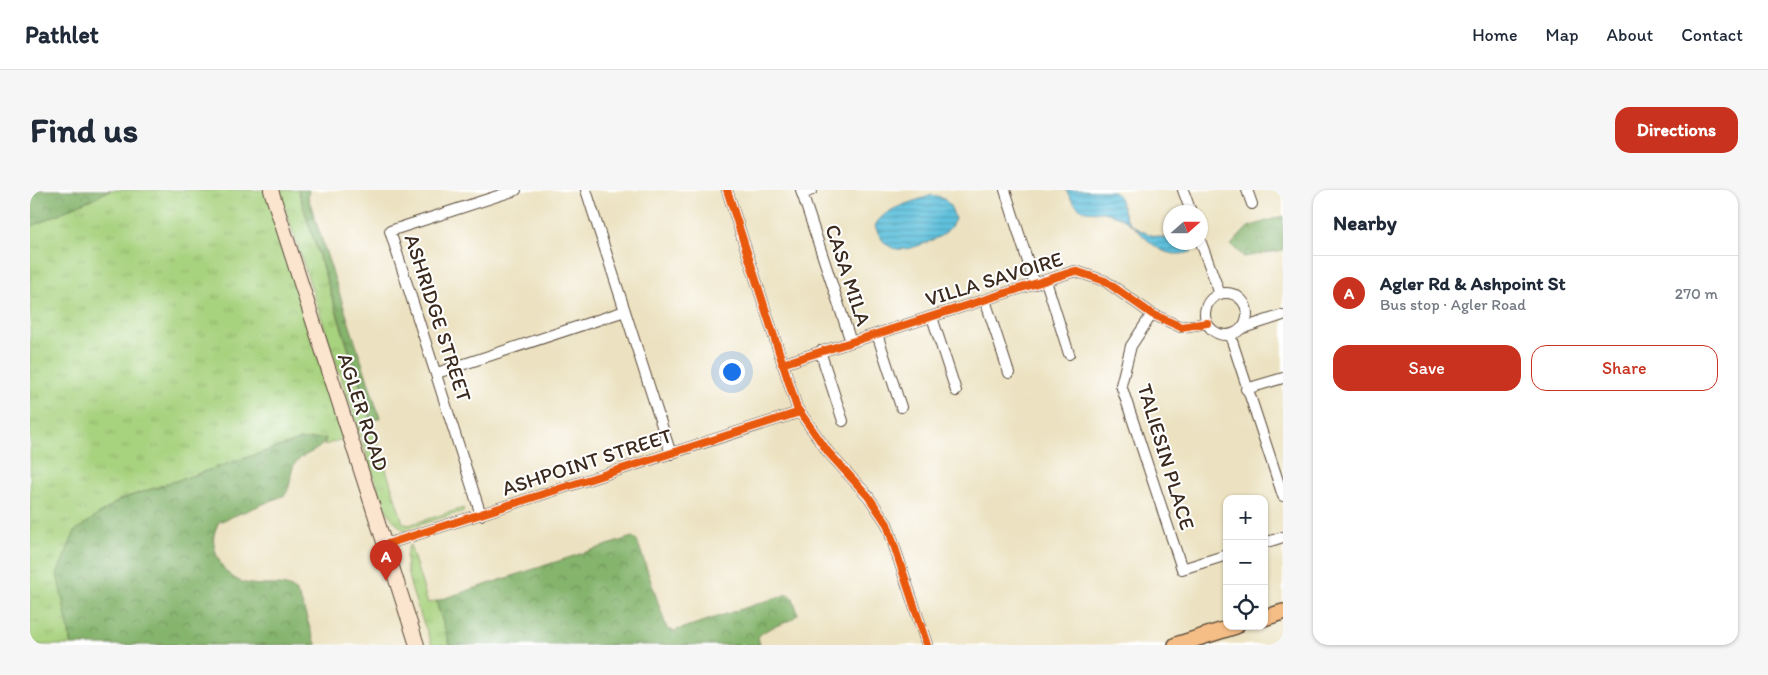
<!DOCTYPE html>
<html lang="en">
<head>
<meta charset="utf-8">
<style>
	:root { --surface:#fff; --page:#f6f6f7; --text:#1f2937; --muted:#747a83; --line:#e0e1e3; --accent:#c8321e }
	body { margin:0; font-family:Itim,sans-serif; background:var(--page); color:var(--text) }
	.controls { position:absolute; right:15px; bottom:15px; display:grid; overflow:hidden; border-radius:10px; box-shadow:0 1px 4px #0004 }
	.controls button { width:45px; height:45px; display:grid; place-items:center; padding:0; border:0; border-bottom:1px solid var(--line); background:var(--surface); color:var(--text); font:25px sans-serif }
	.compass { position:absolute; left:1133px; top:15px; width:45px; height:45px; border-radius:50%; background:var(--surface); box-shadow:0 1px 4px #0004; rotate:69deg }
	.you { position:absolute; left:701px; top:181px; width:18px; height:18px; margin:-12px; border:4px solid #fff; border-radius:50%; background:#1a73e8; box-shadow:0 0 0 8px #1a73e833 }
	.badge { display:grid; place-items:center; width:32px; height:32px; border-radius:50%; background:var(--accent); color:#fff; font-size:16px; font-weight:700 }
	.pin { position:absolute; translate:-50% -41px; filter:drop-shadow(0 1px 2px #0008) }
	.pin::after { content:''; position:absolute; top:26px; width:18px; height:15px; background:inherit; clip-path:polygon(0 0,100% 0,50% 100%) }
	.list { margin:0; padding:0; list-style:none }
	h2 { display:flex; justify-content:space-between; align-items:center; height:65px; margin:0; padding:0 20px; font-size:21px }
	h2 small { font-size:16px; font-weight:400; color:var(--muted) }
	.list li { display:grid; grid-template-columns:32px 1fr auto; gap:15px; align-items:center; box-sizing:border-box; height:75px; padding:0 20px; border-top:1px solid var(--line) }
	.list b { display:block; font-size:19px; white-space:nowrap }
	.list p { margin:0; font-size:16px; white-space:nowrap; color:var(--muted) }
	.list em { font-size:16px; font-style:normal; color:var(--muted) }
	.actions { display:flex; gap:10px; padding:15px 20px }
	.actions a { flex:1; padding:11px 0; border:1px solid var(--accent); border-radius:15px; text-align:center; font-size:18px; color:var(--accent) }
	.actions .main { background:var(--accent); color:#fff }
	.icon { flex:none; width:28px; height:28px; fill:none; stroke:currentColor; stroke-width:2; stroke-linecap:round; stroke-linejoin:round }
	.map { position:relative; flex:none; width:1253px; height:455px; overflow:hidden; border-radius:15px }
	header { display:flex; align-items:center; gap:30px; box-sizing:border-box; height:70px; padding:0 25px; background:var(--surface); border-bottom:1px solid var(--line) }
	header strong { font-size:24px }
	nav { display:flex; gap:28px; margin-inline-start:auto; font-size:18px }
	.intro { display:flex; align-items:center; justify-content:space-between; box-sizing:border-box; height:120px; padding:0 30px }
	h1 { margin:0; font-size:35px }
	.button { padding:12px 22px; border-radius:15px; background:var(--accent); color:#fff; font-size:18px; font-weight:700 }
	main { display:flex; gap:30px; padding:0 30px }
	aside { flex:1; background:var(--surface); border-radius:15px; box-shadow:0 1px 4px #0004 }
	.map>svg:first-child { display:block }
	.grass { fill:url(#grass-tufts); stroke:#717e4e }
	.forest { fill:url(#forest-crowns); stroke:#606f46 }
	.water { fill:url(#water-rules); stroke:#4d767e }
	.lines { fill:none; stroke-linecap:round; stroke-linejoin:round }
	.minor-casing { stroke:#564636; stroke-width:12 }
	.secondary-casing { stroke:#564636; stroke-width:16 }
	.primary-casing { stroke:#564636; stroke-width:18 }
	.minor { stroke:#fff; stroke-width:10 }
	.secondary { stroke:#fbe5cf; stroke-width:14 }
	.primary { stroke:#f6be87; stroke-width:15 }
	.cycleway-casing { stroke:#fff; stroke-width:11 }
	.cycleway { stroke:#e8590c; stroke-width:8 }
	.labels { text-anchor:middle; stroke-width:4; stroke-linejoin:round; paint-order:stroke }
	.street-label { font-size:21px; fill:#3b2a1e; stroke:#fff }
</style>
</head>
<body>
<header>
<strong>Pathlet</strong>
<nav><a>Home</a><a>Map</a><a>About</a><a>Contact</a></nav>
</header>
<div class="intro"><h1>Find us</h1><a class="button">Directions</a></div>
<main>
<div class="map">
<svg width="1253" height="455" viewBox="0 0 1253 455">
	<defs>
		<pattern id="grass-tufts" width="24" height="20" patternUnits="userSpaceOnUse" patternTransform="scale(1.25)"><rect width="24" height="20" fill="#a7d27e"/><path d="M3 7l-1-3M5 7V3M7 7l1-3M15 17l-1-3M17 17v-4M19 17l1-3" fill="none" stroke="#91b46c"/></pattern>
		<pattern id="forest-crowns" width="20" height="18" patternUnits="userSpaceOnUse" patternTransform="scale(1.25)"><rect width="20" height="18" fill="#85b46d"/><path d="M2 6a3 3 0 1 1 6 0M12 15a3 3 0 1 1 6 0" fill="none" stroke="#6e9359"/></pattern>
		<pattern id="water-rules" width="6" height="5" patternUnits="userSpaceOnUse" patternTransform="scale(1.25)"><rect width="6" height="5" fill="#5fc1dd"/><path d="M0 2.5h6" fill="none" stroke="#509db3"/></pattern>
	</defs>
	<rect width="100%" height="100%" fill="#fff"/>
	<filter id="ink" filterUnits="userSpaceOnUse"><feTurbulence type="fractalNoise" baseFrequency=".02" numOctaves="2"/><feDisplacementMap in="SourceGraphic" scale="10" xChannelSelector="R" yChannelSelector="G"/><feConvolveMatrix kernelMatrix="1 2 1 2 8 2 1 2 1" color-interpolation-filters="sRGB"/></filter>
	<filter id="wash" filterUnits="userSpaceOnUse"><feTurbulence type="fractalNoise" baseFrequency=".0096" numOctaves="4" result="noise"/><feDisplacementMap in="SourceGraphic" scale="20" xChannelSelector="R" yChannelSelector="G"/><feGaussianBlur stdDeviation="1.12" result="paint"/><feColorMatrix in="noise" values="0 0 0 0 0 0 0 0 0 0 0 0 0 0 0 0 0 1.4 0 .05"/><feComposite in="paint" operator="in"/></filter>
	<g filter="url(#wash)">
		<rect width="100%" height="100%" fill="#ece2c1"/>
		<path class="grass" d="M81,0h157l75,249 -19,6 2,-6 -26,1 -179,59 -46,32 -6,104 3,10h-42v-418z
			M249,0h19l105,333 6,2 54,-17 1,3 -58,18v2c-16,-9 -20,-23 -27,-39z
			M380,355l18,58 8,-2 14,44h-18c-7,-21 -36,-82 -22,-100z"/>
		<path class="forest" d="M4,0h77l-81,37v-36z
			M268,0h11l-1,7 72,221 -8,3z
			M1253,26v34l-39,7 -13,-12 17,-18z
			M296,248c-5,14 -21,14 -30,24 -7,8 -3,22 -11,33l-66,27c-7,13 -7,22 -1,36 19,44 64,16 78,34 9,11 12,38 21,53h-245l-15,-71 18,-43 46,-32 179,-59z
			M602,347l5,3 30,89 7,2 114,-37 5,4 5,16c-11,12 -30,11 -40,23l2,8h-310l-14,-44z"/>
		<path class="water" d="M1036,0l47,1c9,7 8,15 12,25 7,15 31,21 45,23v3l19,1 3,4 -1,5c-37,11 -46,-24 -74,-36 -27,-11 -34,7 -51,-26z
			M902,5c15,2 19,10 23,24 -6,14 -15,18 -29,24 -24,9 -40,12 -51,-17 9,-19 39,-24 57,-31z"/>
	</g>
	<g filter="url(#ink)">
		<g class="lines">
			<defs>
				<path id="minor" d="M556,0l85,264
					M697,0l70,218 31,44 40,44 19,28 40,121
					M771,0l50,152
					M975,0l30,94
					M1153,0l8,22
					M1217,0l5,14
					M772,4l10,-4
					M1170,50l20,54
					M1016,91l23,73
					M1175 124a21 21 0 1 1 42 0a21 21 0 1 1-42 0Z
					M955,110l24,73
					M1122,124l-21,32 -10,39 61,184 45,-14
					M902,127l24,74
					M1213,138l40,-13
					M847,144l24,73
					M1200,145l53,161
					M790,161l23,70
					M752,174l293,-93 30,10 47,33 29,13 26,-4
					M407,183l188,-62
					M1216,199l37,-11
					M451,325l-91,-284 126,-41
					M1234,353l19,-6
					M354,355l416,-133"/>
				<path id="secondary" d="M241,0l146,455"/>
				<path id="primary" d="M1234,428l19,-6
					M1146,455l60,-19"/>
			</defs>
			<use href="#minor" class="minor-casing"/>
			<use href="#secondary" class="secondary-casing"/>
			<use href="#primary" class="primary-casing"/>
			<use href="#minor" class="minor"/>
			<use href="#secondary" class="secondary"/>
			<use href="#primary" class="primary"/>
			<defs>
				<path id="cycleway" d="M697,0l70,218 31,44 40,44 19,28 40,121
					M752,174l293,-93 30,10 47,33 29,13 26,-4
					M354,355l416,-133"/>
			</defs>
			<use href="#cycleway" class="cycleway-casing"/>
			<use href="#cycleway" class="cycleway"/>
		</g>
	</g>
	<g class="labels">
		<g class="street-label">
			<text transform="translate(818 85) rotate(72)" y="7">CASA MILA</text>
			<text transform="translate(964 89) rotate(-17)" y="7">VILLA SAVOIRE</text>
			<text transform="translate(408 128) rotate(72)" y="7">ASHRIDGE STREET</text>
			<text transform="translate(333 222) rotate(72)" y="7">AGLER ROAD</text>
			<text transform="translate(1136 267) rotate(73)" y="7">TALIESIN PLACE</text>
			<text transform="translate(557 272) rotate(-18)" y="7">ASHPOINT STREET</text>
		</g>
	</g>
</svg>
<div class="controls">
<button>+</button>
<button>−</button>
<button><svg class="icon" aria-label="locate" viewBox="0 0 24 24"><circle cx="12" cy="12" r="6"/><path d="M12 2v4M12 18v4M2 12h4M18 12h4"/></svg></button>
</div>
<svg class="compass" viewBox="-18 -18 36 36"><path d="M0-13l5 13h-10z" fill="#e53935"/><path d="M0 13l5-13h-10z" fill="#747a83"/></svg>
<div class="you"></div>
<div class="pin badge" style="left:356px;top:391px">A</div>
</div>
<aside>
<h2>Nearby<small></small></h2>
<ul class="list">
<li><span class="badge">A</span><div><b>Agler Rd &amp; Ashpoint St</b><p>Bus stop · Agler Road</p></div><em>270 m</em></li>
</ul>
<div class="actions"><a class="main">Save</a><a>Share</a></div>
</aside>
</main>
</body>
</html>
